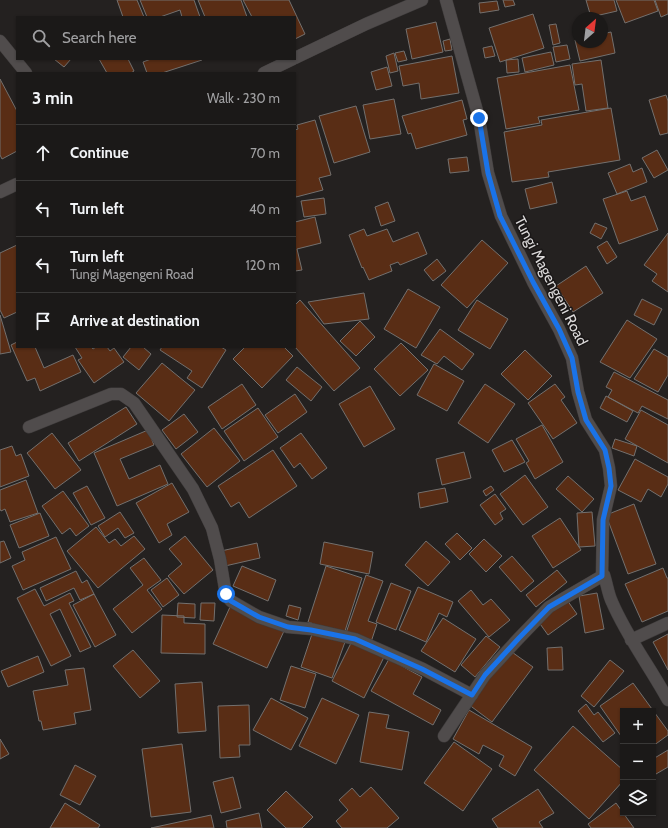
<!DOCTYPE html>
<html lang="en">
<head>
<meta charset="utf-8">
<style>
	:root { --surface:#1b1918; --page:#282625; --text:#f1f3f6; --muted:#a0a0a2; --line:#393837 }
	body { margin:0; font-family:Cabin,sans-serif; background:var(--page); color:var(--text) }
	.controls { position:absolute; right:12px; bottom:12px; display:grid; overflow:hidden; border-radius:0px; box-shadow:0 1px 3px #0004 }
	.controls button { width:36px; height:36px; display:grid; place-items:center; padding:0; border:0; border-bottom:1px solid var(--line); background:var(--surface); color:var(--text); font:20px sans-serif }
	.compass { position:absolute; left:572px; top:12px; width:36px; height:36px; border-radius:50%; background:var(--surface); box-shadow:0 1px 3px #0004; rotate:28deg }
	.stop { position:absolute; width:12px; height:12px; margin:-9px; border:3px solid #1a73e8; border-radius:50%; background:#fff }
	.stop.end { background:#1a73e8; border-color:#fff; box-shadow:0 1px 4px #0008 }
	.list { margin:0; padding:0; list-style:none }
	h2 { display:flex; justify-content:space-between; align-items:center; height:52px; margin:0; padding:0 16px; font-size:17px }
	h2 small { font-size:13px; font-weight:400; color:var(--muted) }
	.list li { display:grid; grid-template-columns:26px 1fr auto; gap:12px; align-items:center; box-sizing:border-box; height:56px; padding:0 16px; border-top:1px solid var(--line) }
	.list b { display:block; font-size:15px; white-space:nowrap }
	.list p { margin:0; font-size:13px; white-space:nowrap; color:var(--muted) }
	.list em { font-size:13px; font-style:normal; color:var(--muted) }
	.icon { flex:none; width:22px; height:22px; fill:none; stroke:currentColor; stroke-width:2; stroke-linecap:round; stroke-linejoin:round }
	.map { position:relative; flex:none; width:668px; height:828px; overflow:hidden }
	.search { position:absolute; background:var(--surface); box-shadow:0 1px 3px #0004; left:16px; top:16px; width:280px; height:44px; display:flex; align-items:center; gap:10px; box-sizing:border-box; padding:0 14px; border-radius:0px; color:var(--muted); font-size:15px }
	.panel { position:absolute; background:var(--surface); box-shadow:0 1px 3px #0004; left:16px; top:72px; width:280px; height:276px; border-radius:0px }
	.map>svg:first-child { display:block }
	.building { fill:#592d15; stroke:#73706e }
	.lines { fill:none; stroke-linecap:round; stroke-linejoin:round }
	.minor-casing { stroke:#3f3c3c; stroke-width:13 }
	.minor { stroke:#504c4c; stroke-width:12 }
	.route { stroke:#1a73e8; stroke-width:5 }
	.labels { text-anchor:middle; stroke-width:3; stroke-linejoin:round; paint-order:stroke }
	.street-label { font-size:15px; fill:#dcdada; stroke:#1a1717 }
</style>
</head>
<body>
<div class="map">
<svg width="668" height="828" viewBox="0 0 668 828">
	<rect width="100%" height="100%" fill="#242120"/>
	<path class="building" d="M117,0h20l7,17h-21z
		M140,0h54l6,17h-18l-2,-7 -20,7h-13z
		M198,0h43l6,17h-42z
		M243,0h46l16,34 -10,5v-22h-43z
		M503,0h10l2,5 -10,2z
		M586,0h28l3,11 -26,6z
		M616,0h38l4,11 -33,12z
		M655,0h13v14l-7,3z
		M497,1l2,9 -19,3 -1,-10z
		M533,14l11,34 -44,14 -11,-34z
		M436,22l7,30 -31,7 -6,-30z
		M556,24l4,19 -7,2 -4,-20z
		M611,32l4,21 -35,8 -5,-21h3v2h24v-8z
		M450,39l2,11 -7,1 -2,-10z
		M567,45l3,14 -14,3 -3,-15z
		M492,46l3,10 -10,2 -2,-10z
		M404,51l3,9 -9,2 -3,-9z
		M551,52l3,13 -29,7 -3,-14z
		M394,53l4,18 -8,2 -4,-17z
		M452,56l7,37 -38,6 -2,-16 -16,3 -4,-20z
		M54,59h17l-7,8z
		M99,59h29l6,12 -3,2h-24z
		M151,59h50l1,1 -40,13h-15l-4,-11z
		M518,59l1,13 -12,1 -1,-13z
		M601,60l7,48 -22,3 -4,-27 -7,1 -3,-21z
		M570,65l9,45 -41,7 2,6 -34,6 -9,-51z
		M387,67l5,19 -16,4 -5,-18z
		M0,79l17,32v40l-15,8 -2,-4z
		M666,95l2,6v32l-8,2 -11,-35z
		M394,99l7,35 -31,5 -7,-34z
		M462,100l5,19 -4,1 4,15 -51,14 -5,-16 -3,1 -6,-18z
		M356,106l14,46 -36,11 -15,-47z
		M611,108l9,52 -72,12 1,5 -37,5 -8,-50 38,-7 -1,-5z
		M315,120l16,55 -12,3 4,12 -27,7 -1,-4v-63l3,-1 -1,-4z
		M657,150l11,20 -14,8 -12,-20z
		M467,157l2,14 -19,2 -2,-14z
		M630,164l3,8 9,-4 5,14 -30,12 -9,-21z
		M552,182l5,21 -27,6 -5,-20z
		M627,191l4,10 14,-5 13,34 -39,14 -16,-45z
		M324,198l2,16 -22,3 -3,-16z
		M388,202l7,19 -14,5 -6,-19z
		M315,217l6,26 -24,6 5,21 -7,1v-49z
		M595,223l12,5 -6,11 -11,-6z
		M364,229l3,7 20,-7 6,13 25,-10 9,22 -27,11 -2,-3 -8,3 2,6 -23,9 -6,-13 -1,1 -13,-33z
		M668,233v59l-16,-11 5,-7 -13,-9z
		M482,240l26,23 -41,45 -26,-23z
		M607,241l10,16 -10,7 -10,-17z
		M17,245v67l-13,6 -4,-8v-57z
		M437,259l9,12 -13,10 -9,-11z
		M586,266l17,27 -30,19 -17,-26z
		M408,289l32,18 -24,41 -32,-19z
		M364,293l5,26 -45,5 -16,-22z
		M642,299l20,10 -8,16 -20,-10z
		M300,300l60,68 -26,23 -39,-44v-42z
		M477,300l31,19 -18,30 -32,-19z
		M0,315l11,37 -11,2z
		M627,320l30,19 -27,39 -30,-16z
		M360,321l15,16 -19,19 -16,-15z
		M440,329l34,25 -12,16 -18,-14 -7,8 -16,-9z
		M17,342v5h18l9,21 29,-13 8,17 -41,19 -5,-13 -8,3 -16,-36z
		M401,343l27,27 -28,26 -26,-27z
		M75,347h16l2,2 3,-2h11l3,4 4,-3 10,14 -30,21 -16,-23 4,-2z
		M131,347h12l8,7 -12,16 -16,-13z
		M162,347h59l5,3 -24,38 -15,-10 5,-7 -32,-21z
		M245,347h39l9,9 -31,32 -29,-29z
		M654,349l14,8v18l-10,17 -24,-13z
		M525,350l27,26 -24,24 -27,-26z
		M162,363l33,27 -26,31 -33,-28z
		M434,364l30,17 -17,30 -30,-16z
		M297,367l25,20 -11,14 -25,-21z
		M614,372l54,28v19l-26,-13 -4,7 -30,-16 4,-7 -6,-3z
		M242,384l14,21 -34,24 -14,-22z
		M485,384l30,20 -27,39 -30,-20z
		M555,384l10,13 -4,3 16,23 -24,16 -25,-36z
		M370,386l25,43 -31,18 -25,-43z
		M295,394l12,18 -29,21 -13,-18z
		M606,396l27,15 -6,11 -27,-14z
		M126,407l11,17 -58,37 -11,-18z
		M258,408l20,29 -34,24 -20,-30z
		M641,410l27,15v38l-43,-24z
		M184,414l14,18 -22,17 -14,-19z
		M542,425l21,37 -28,17 -9,-16 3,-2 -13,-22z
		M214,428l26,33 -33,26 -26,-33z
		M148,430l6,15 -34,14 9,20 31,-14 8,19 -51,22 -23,-53z
		M52,433l29,37 -26,19 -28,-36z
		M301,433l26,35 -15,11 -12,-16 -6,5 -14,-20z
		M615,439l22,7 -3,10 -22,-8z
		M512,440l13,22 -21,10 -12,-22z
		M12,446l4,10 5,-2 8,22 -29,11v-37z
		M273,450l24,36 -48,32 -10,-16 -8,5 -13,-21z
		M464,452l7,26 -29,7 -6,-26z
		M635,459l33,18v7l-7,13 -13,-8 -7,13 -23,-12z
		M525,475l23,32 -25,18 -23,-31z
		M568,476l26,23 -12,13 -26,-23z
		M26,480l12,33 -28,9 -5,-13 -4,2 -1,-2v-19z
		M172,483l17,29 -22,12 5,11 -13,8 -23,-40z
		M87,486l18,32 -14,7 -18,-32z
		M491,486l3,4 -8,6 -3,-5z
		M445,488l3,14 -28,6 -2,-15z
		M63,491l26,35 -13,10 -6,-8 -8,6 -20,-28z
		M495,494l11,15 -6,4 3,6 -8,6 -15,-20z
		M634,504l22,60 -28,10 -22,-59z
		M120,512l14,21 -9,5 -7,-10 -13,9 -7,-11z
		M592,512l3,34 -16,1 -2,-34z
		M40,513l9,23 -30,12 -9,-23z
		M560,518l21,32 -28,18 -21,-32z
		M96,527l13,16 6,-4 6,7 13,-10 11,13 -47,39 -31,-37z
		M457,533l15,15 -12,12 -15,-16z
		M185,536l28,34 -29,24 -16,-18 14,-12 -13,-15z
		M56,537l15,32 -48,21 -11,-24 13,-6 -3,-8z
		M484,539l18,17 -16,16 -17,-18z
		M4,541l7,17 -11,5v-21z
		M426,541l24,21 -22,24 -23,-21z
		M324,542l49,10 -4,22 -49,-10z
		M257,543l3,15 -35,8 -4,-15z
		M512,556l22,25 -13,11 -22,-25z
		M144,558l17,22 -14,10 15,19 -30,24 -19,-24 30,-24 -13,-17z
		M242,566l34,14 -8,21 -35,-15z
		M326,566l36,12 -18,56 -36,-12z
		M663,568l4,10h1v33l-26,11 -17,-38z
		M557,570l10,12 -31,25 -10,-12z
		M76,571l6,12 5,-3 7,14 -14,6 -6,-12 -28,13 -6,-13z
		M366,575l17,6 -15,40 9,3 -6,18 -25,-9z
		M167,578l12,17 -16,12 -12,-17z
		M391,583l20,8 -15,39 -20,-8z
		M418,587l35,15 -6,15 -8,-4 -13,29 -27,-12z
		M35,589l9,17 26,-13 4,8 -5,2 22,44 -11,5 -20,-43 -10,5 21,42 -20,10 -34,-68z
		M471,590l12,15 8,-6 19,21 -21,17 -31,-36z
		M597,593l7,36 -19,4 -6,-37z
		M94,594l22,41 -21,12 -22,-42z
		M567,600l10,14 -29,21 -10,-14z
		M178,603l17,1v14l-18,-1z
		M201,603h14l-1,18 -14,-1z
		M289,605l12,3 -3,12 -12,-4z
		M230,607l54,24 -17,37 -54,-24z
		M162,615l22,1v7l21,1v30l-44,-1z
		M443,618l33,21 -21,33 -34,-21z
		M313,631l32,11 -13,36 -31,-11z
		M668,634v36l-15,-28z
		M486,636l14,11 -25,30 -14,-12z
		M352,641l32,16 -20,41 -32,-17z
		M562,647l1,23h-15l-1,-22z
		M133,650l27,31 -20,17 -27,-32z
		M509,650l24,17 -41,55 -24,-18z
		M38,656l6,16 -36,15 -7,-16z
		M389,659l33,18 -9,17 28,16 -8,15 -62,-34z
		M610,660l14,11 -30,36 -13,-11z
		M291,666l25,8 -11,34 -25,-8z
		M84,668l7,42 -17,3 2,11 -33,6 -2,-9h-2l-6,-30 35,-6 -3,-15z
		M202,682l4,49 -28,2 -3,-49z
		M633,683l35,48v4l-15,11v-35h-30v24l-2,1 -21,-30z
		M271,698l37,20 -17,32 -38,-20z
		M322,698l37,17 -23,49 -37,-18z
		M586,704l8,11 4,-3 17,21 -12,9 -25,-31z
		M249,705l1,40h-11l1,12 -20,1 -2,-52z
		M469,710l63,37 -17,29 -16,-10 5,-10 -21,-11 -4,9 -26,-15z
		M369,712l20,3 -3,13 23,4 -7,38 -42,-8z
		M573,726l50,44v11l-34,38 -55,-49z
		M0,739l9,15 -9,5z
		M454,742l38,27 -29,42 -39,-28z
		M182,744l9,68 -40,5 -9,-68z
		M668,750v17l-12,7 -3,-6v-9z
		M75,765l21,11 -16,29 -20,-10z
		M233,777l8,31 -20,5 -8,-31z
		M371,787l28,31 -12,10h-45l-6,-7 12,-11 -9,-10 13,-12 8,9z
		M538,789l16,24 -15,9 4,6h-45l-6,-9z
		M286,791l27,26 -11,11h-16l-19,-18z
		M65,803l35,22 -2,3h-48z
		M616,803l18,25h-43l-3,-4z
		M259,813l3,15h-35l-1,-7z
		M211,815l3,13h-63z"/>
	<g class="lines">
		<defs>
			<path id="minor" d="M446,0l33,118 9,55 13,43 32,66 26,47 13,29 6,34 8,28 19,30 4,18 2,18 -8,34 -1,56 2,-1c3,9 4,19 8,27 15,35 38,65 56,98
				M0,41l26,32
				M295,58l71,-34 56,-24
				M264,73l29,-14
				M0,192l17,-8
				M29,427l82,-33h10l13,9 59,86 19,39 8,31 6,36 5,6 28,16 29,10 23,2 44,10 68,30 49,26
				M631,640l37,-17
				M444,736l41,-61 34,-37 30,-31 53,-31"/>
		</defs>
		<use href="#minor" class="minor-casing"/>
		<use href="#minor" class="minor"/>
	</g>
	<g class="lines">
		<path class="route" d="M226,594l5,7 28,16 29,10 23,3 44,9 67,30 50,26 13,-20 34,-37 30,-31 53,-31 1,-56 8,-34 -2,-18 -4,-18 -19,-30 -8,-28 -6,-34 -13,-29 -26,-47 -33,-66 -12,-43 -9,-55"/>
	</g>
	<g class="labels">
		<g class="street-label">
			<text transform="translate(551 281) rotate(63)" y="5">Tungi Magengeni Road</text>
		</g>
	</g>
</svg>
<div class="controls">
<button>+</button>
<button>−</button>
<button><svg class="icon" aria-label="layers" viewBox="0 0 24 24"><path d="M12 4l9 5-9 5-9-5zM3 14l9 5 9-5"/></svg></button>
</div>
<svg class="compass" viewBox="-18 -18 36 36"><path d="M0-13l5 13h-10z" fill="#e53935"/><path d="M0 13l5-13h-10z" fill="#a0a0a2"/></svg>
<div class="stop" style="left:226px;top:594px"></div>
<div class="stop end" style="left:479px;top:118px"></div>
<div class="search"><svg class="icon" aria-label="search" viewBox="0 0 24 24"><circle cx="10" cy="10" r="6"/><path d="M15 15l6 6"/></svg>Search here</div>
<section class="panel">
<h2>3 min<small>Walk · 230 m</small></h2>
<ul class="list">
<li><svg class="icon" aria-label="ahead" viewBox="0 0 24 24"><path d="M12 20V5M6 11l6-6 6 6"/></svg><div><b>Continue</b></div><em>70 m</em></li>
<li><svg class="icon" aria-label="left" viewBox="0 0 24 24"><path d="M17 20v-9H6M10 6l-5 5 5 5"/></svg><div><b>Turn left</b></div><em>40 m</em></li>
<li><svg class="icon" aria-label="left" viewBox="0 0 24 24"><path d="M17 20v-9H6M10 6l-5 5 5 5"/></svg><div><b>Turn left</b><p>Tungi Magengeni Road</p></div><em>120 m</em></li>
<li><svg class="icon" aria-label="arrive" viewBox="0 0 24 24"><path d="M6 21V4h12l-3 4 3 4H6"/></svg><div><b>Arrive at destination</b></div></li>
</ul>
</section>
</div>
</body>
</html>
